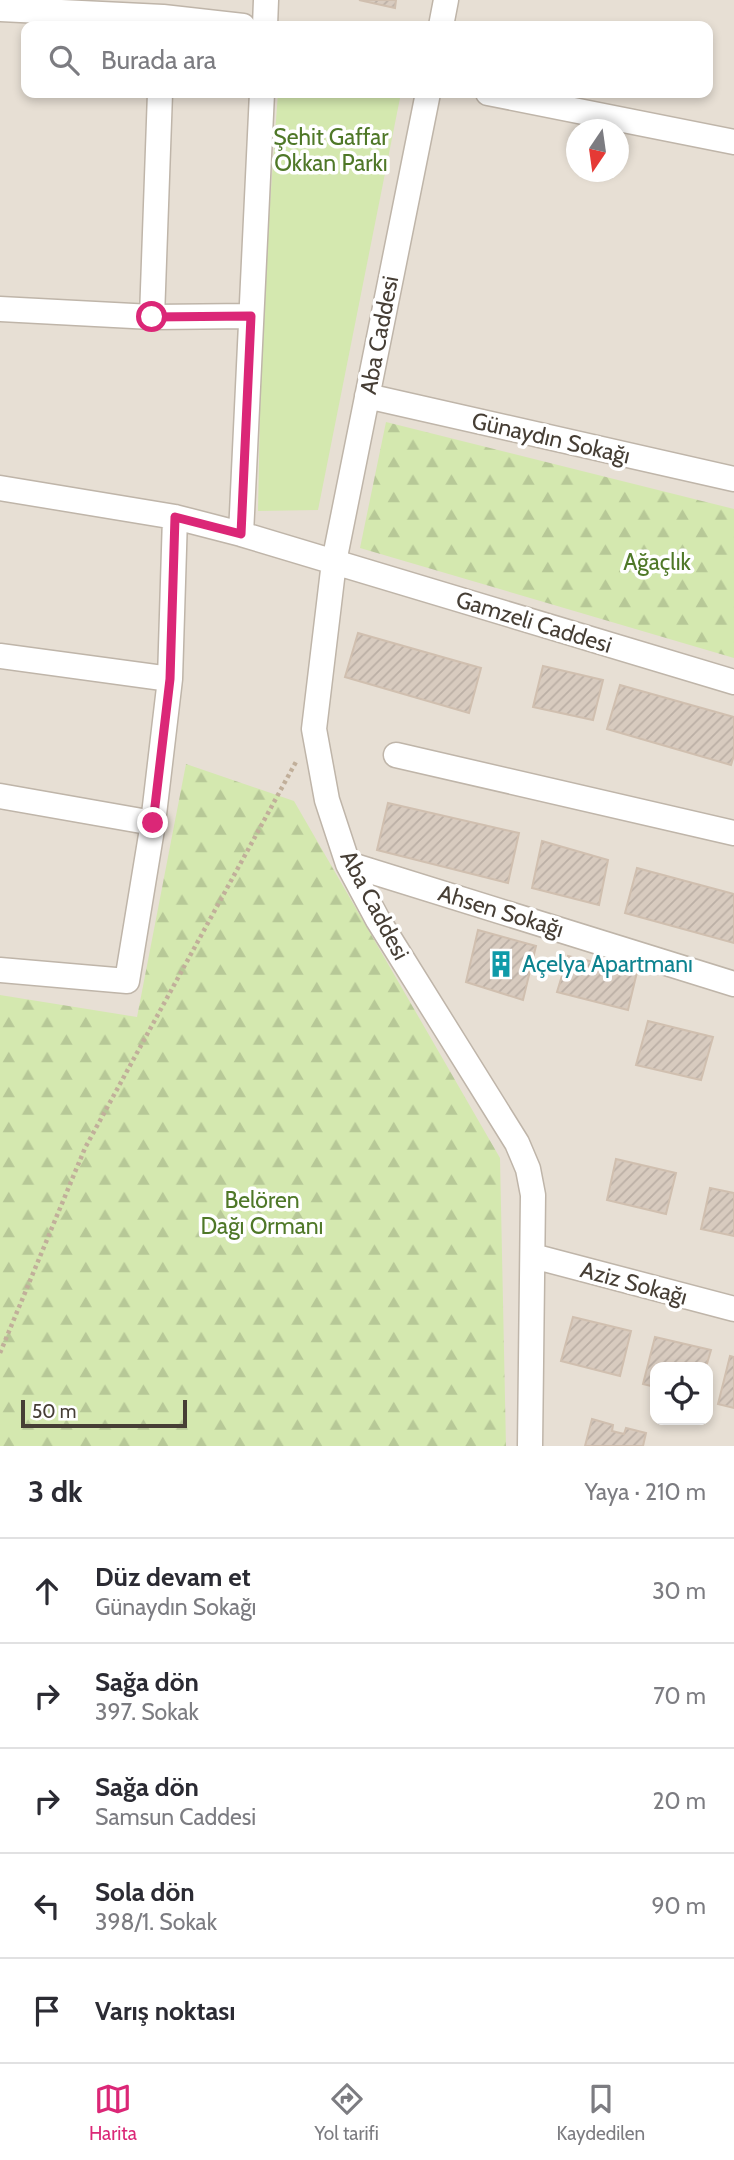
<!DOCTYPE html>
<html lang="tr">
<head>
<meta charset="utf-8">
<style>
	:root { --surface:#fff; --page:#f2f2f3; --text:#2b2b33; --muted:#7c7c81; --line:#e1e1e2; --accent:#db2777 }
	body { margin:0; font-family:Cabin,sans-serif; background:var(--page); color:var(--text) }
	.controls { position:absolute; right:21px; bottom:21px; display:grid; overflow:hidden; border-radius:14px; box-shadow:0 4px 10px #0003 }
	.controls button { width:63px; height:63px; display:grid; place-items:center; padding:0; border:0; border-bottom:2px solid var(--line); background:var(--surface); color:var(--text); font:35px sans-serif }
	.compass { position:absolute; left:566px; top:119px; width:63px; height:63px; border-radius:50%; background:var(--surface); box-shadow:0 4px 10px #0003; rotate:193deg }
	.scale { position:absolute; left:21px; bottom:18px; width:166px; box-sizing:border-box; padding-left:7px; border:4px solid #463e35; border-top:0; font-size:19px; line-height:24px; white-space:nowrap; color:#463e35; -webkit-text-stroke:5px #fff; paint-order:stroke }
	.stop { position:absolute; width:21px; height:21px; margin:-16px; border:5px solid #db2777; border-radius:50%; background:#fff }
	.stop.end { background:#db2777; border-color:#fff; box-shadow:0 2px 7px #0008 }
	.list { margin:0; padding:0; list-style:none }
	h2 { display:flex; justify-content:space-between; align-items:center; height:91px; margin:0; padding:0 28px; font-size:30px }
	h2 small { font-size:23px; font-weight:400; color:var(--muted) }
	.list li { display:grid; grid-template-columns:46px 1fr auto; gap:21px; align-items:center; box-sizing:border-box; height:105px; padding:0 28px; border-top:2px solid var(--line) }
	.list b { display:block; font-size:26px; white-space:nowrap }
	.list p { margin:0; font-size:23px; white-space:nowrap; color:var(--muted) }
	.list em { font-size:23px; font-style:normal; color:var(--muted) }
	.icon { flex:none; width:38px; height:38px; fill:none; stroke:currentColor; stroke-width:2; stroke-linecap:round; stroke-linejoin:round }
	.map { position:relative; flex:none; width:734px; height:1446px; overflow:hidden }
	.search { position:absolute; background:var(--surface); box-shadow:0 4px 10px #0003; left:21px; right:21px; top:21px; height:77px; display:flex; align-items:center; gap:18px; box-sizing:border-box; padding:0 24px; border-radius:14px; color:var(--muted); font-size:26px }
	.sheet { height:616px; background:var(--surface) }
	nav { display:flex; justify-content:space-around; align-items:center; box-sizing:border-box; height:98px; border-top:2px solid var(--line); background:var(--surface); font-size:19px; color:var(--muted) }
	nav a { display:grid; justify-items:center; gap:4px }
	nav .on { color:var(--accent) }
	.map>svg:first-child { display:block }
	.residential { fill:#e7dfd4; fill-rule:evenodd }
	.forest { fill:url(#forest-firs) }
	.park { fill:#d4e8af }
	.building { fill:url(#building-hatch); stroke:#d0bfaf; stroke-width:2 }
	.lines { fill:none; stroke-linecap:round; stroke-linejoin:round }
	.minor-casing { stroke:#bfb5a9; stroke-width:27 }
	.path { stroke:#c1af9a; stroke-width:4.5; stroke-dasharray:3.5 3.5; stroke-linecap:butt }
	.minor { stroke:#fff; stroke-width:24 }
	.route { stroke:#db2777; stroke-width:9 }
	.labels { text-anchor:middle; stroke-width:7; stroke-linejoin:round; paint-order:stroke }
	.park-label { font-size:23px; fill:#4f7828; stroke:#fff }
	.street-label { font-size:23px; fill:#463e35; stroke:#fff }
	.culture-label { font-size:23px; fill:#0d838f; stroke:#fff; text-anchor:start }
</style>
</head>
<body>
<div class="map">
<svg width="734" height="1446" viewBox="0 0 734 1446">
	<defs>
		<pattern id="forest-firs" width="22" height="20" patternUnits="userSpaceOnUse" patternTransform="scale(1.75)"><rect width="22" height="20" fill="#d4e8af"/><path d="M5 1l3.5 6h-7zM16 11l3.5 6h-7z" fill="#b7c897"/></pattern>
		<pattern id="building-hatch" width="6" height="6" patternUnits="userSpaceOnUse" patternTransform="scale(1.75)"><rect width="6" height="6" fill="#d8cbbf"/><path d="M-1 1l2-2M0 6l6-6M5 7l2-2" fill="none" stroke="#bbafa5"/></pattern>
	</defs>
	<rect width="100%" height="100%" fill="#f3eee6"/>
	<path class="residential" d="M0,0h734v1446h-680l-54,-17zM26,26h682v67h-682zM576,130h42v42h-42zM655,1367h53v53h-53z"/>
	<path class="forest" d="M386,422l348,87v149l-374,-110z
		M186,764l108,37 206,357 6,288h-506v-451l137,22z"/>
	<path class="park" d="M278,93h123l-83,417 -60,1 4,-197z"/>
	<path class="building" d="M359,0h37l-1,8z
		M358,633l123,35 -12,45 -124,-36z
		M543,666l60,14 -10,40 -60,-13z
		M620,685l114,32v38l-3,10 -124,-36z
		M388,803l131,30 -11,50 -131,-33z
		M542,841l66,19 -9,45 -67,-17z
		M637,868l97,26v49l-109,-30z
		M478,930l58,16 -13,54 -57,-18z
		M568,956l69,16 -9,38 -71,-18z
		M648,1021l65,16 -12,43 -65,-15z
		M616,1159l60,14 -10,41 -59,-14z
		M710,1188l24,5v43l-33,-7z
		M573,1317l58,14 -11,45 -59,-15z
		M655,1337l56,13 -5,17h-51v20l-12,-3z
		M730,1356l4,1v51l-16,-4z
		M592,1419l21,6 -1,6 12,3 2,-6 20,5 -3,13h-58z"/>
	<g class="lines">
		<defs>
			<path id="minor" d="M0,9l163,8 80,9
				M265,26l1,-26
				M441,26l5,-26
				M428,93l-94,469 -20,167 13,71 21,64 30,56 139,223 11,26 5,26 -3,251
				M488,93l246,49
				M0,309l152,8 99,-1
				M152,317l8,-224
				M367,396l367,83
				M0,488l175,29 66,17 493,148
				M241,534l21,-441
				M0,656l170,23
				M396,755l338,78
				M0,796l153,27
				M348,864l386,120
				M0,970l127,11 26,-158 17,-144 5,-162
				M533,1256l201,53"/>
		</defs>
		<use href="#minor" class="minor-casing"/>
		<path class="path" d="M0,1353l85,-205 212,-388"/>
		<use href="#minor" class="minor"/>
	</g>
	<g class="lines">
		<path class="route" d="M152,317l99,-1 -10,218 -66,-17 -5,162 -17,144"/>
	</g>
	<defs>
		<symbol id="building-bare" viewBox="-9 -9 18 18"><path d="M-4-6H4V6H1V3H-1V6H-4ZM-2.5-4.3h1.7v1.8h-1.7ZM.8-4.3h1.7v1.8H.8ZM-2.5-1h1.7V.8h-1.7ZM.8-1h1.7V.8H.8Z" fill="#0f9aa8" stroke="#fff" stroke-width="2.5" paint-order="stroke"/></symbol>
	</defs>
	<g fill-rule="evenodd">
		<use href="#building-bare" x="482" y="945" width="38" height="38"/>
	</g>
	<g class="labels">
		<g class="park-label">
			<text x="331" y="145">Şehit Gaffar<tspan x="331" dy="26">Okkan Parkı</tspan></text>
			<text x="657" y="570">Ağaçlık</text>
			<text x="262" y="1208">Belören<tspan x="262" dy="26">Dağı Ormanı</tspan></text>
		</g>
		<g class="street-label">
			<text transform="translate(379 335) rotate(-79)" y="8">Aba Caddesi</text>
			<text transform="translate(551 438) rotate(13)" y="8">Günaydın Sokağı</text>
			<text transform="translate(534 622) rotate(17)" y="8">Gamzeli Caddesi</text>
			<text transform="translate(375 905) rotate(62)" y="8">Aba Caddesi</text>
			<text transform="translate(501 911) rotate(17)" y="8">Ahsen Sokağı</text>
			<text transform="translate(634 1283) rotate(15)" y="8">Aziz Sokağı</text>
		</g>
		<g class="culture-label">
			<text x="522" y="972">Açelya Apartmanı</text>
		</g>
	</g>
</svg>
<div class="controls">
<button><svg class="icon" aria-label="locate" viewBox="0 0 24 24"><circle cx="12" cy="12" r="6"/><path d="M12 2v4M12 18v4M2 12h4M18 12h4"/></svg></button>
</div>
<svg class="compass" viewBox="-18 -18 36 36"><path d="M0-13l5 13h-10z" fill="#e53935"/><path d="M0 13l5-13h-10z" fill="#7c7c81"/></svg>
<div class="scale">50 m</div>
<div class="stop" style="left:152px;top:317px"></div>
<div class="stop end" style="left:153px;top:823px"></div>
<div class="search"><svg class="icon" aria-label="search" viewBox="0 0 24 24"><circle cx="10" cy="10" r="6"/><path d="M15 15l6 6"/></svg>Burada ara</div>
</div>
<section class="sheet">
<h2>3 dk<small>Yaya · 210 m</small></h2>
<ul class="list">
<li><svg class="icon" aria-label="ahead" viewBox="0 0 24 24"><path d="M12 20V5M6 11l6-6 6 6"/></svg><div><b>Düz devam et</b><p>Günaydın Sokağı</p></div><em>30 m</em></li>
<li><svg class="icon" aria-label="right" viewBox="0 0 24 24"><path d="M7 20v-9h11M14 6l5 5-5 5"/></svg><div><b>Sağa dön</b><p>397. Sokak</p></div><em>70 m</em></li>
<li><svg class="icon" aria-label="right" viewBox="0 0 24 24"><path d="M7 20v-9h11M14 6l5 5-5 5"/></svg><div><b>Sağa dön</b><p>Samsun Caddesi</p></div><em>20 m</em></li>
<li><svg class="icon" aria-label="left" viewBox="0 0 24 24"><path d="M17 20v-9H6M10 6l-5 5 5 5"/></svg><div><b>Sola dön</b><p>398/1. Sokak</p></div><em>90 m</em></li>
<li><svg class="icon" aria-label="arrive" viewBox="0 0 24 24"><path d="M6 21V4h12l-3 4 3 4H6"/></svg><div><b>Varış noktası</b></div></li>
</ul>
</section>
<nav>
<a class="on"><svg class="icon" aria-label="map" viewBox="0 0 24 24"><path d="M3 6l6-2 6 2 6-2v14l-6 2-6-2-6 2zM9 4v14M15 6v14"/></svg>Harita</a>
<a><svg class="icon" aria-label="directions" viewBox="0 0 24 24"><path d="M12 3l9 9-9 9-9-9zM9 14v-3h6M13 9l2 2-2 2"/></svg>Yol tarifi</a>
<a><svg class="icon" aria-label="saved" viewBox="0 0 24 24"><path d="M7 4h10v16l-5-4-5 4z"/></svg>Kaydedilen</a>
</nav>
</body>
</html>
